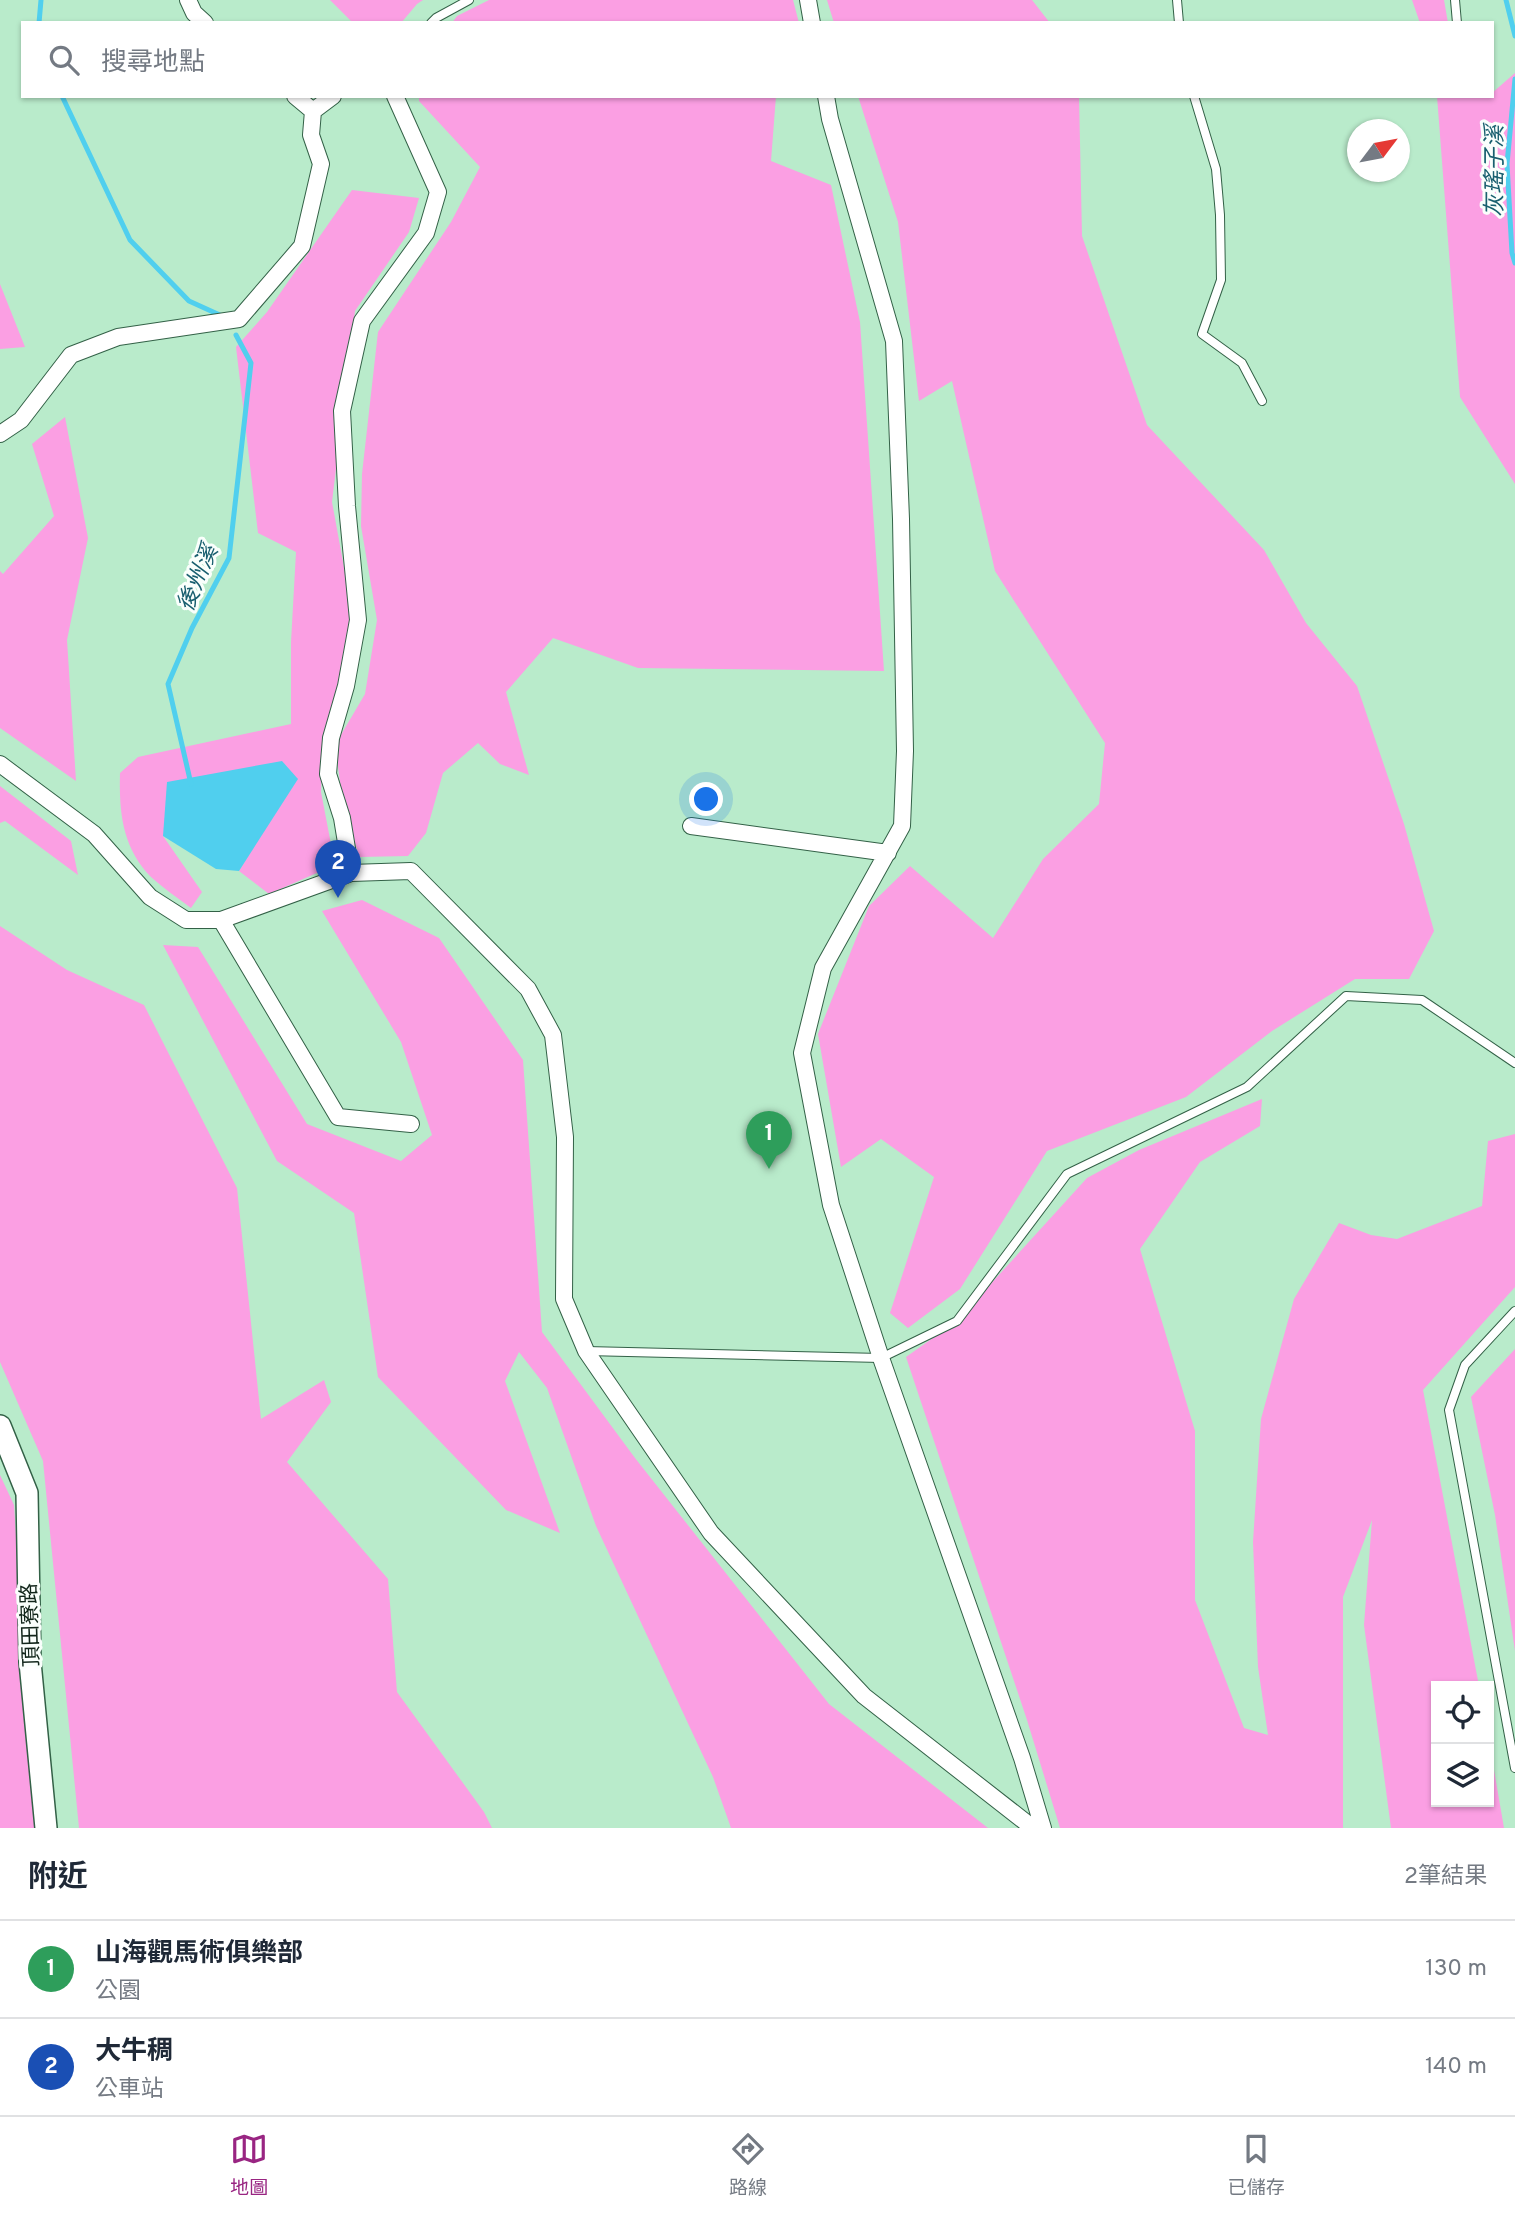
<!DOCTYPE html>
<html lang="zh-TW">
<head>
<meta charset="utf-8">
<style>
	:root { --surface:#fff; --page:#f6f6f7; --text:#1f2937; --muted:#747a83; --line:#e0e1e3; --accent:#992582 }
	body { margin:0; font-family:Overpass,"Noto Sans TC",sans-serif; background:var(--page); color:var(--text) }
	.controls { position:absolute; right:21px; bottom:21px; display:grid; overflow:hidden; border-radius:0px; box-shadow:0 2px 5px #0004 }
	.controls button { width:63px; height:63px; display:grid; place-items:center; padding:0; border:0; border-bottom:2px solid var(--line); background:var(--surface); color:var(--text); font:35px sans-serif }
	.compass { position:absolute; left:1347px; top:119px; width:63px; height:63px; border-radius:50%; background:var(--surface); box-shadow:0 2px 5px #0004; rotate:58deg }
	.you { position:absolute; left:707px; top:800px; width:24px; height:24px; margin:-18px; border:5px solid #fff; border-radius:50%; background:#1a73e8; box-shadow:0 0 0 10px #1a73e833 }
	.badge { display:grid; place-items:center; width:46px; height:46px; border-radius:50%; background:var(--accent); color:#fff; font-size:23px; font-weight:700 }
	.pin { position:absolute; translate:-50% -58px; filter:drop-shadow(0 2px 4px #0008) }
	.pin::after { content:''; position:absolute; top:37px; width:24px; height:21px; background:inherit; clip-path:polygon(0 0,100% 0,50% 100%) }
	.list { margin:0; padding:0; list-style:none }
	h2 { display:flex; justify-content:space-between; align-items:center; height:91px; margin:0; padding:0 28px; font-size:30px }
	h2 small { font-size:23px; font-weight:400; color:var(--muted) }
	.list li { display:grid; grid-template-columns:46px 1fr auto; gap:21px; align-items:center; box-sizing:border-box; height:98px; padding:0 28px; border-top:2px solid var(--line) }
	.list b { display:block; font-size:26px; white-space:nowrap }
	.list p { margin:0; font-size:23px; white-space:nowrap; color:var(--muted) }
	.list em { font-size:23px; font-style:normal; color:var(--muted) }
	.icon { flex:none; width:38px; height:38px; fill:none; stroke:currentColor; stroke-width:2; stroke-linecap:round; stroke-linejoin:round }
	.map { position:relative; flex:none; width:1515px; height:1828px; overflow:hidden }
	.search { position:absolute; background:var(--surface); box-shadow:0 2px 5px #0004; left:21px; right:21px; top:21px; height:77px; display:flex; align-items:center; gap:18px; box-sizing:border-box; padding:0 24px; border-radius:0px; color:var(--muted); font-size:26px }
	.sheet { height:287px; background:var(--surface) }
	nav { display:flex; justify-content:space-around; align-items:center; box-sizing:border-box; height:98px; border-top:2px solid var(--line); background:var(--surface); font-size:19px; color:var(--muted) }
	nav a { display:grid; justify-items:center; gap:4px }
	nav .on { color:var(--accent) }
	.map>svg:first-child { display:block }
	.green { fill:#fb9fe3 }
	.water { fill:#50cfee }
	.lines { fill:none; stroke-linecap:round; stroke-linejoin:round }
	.stream { stroke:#50cfee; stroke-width:5 }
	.service-casing { stroke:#336147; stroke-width:10 }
	.minor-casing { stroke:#336147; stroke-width:18 }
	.tertiary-casing { stroke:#336147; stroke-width:24 }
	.service { stroke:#fff; stroke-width:8 }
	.minor { stroke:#fff; stroke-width:16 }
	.tertiary { stroke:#fff; stroke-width:21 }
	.labels { text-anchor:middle; stroke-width:6; stroke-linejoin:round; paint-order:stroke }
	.street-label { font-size:21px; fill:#12261b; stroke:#fafffc }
	.water-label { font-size:23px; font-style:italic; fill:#195f6f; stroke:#fafffc }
</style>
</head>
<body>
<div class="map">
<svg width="1515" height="1828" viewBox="0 0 1515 1828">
	<rect width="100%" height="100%" fill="#b9ebcb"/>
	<path class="green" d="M330,0h93l-6,4 -16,19h-48z
		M489,0h304l6,23h-347l5,-7z
		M827,0h205l18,23h-216z
		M1412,0h32l4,23h-28z
		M1515,73v411l-55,-87 -23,-301h55v-3z
		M419,96h357l-5,65 60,24 29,137 24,349 -246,-3 -85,-30 -47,54 23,83 -29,-11 -22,-21 -35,30 -17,60 -18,23 -49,1 -17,-61 -7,-51 30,-51 12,-74 -16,-94 1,-52 16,-142 73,-110 29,-55 -61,-66z
		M858,96h221l3,140 65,189 117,125 42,73 51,63 47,138 30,107 -25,48h-54l-83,52 -86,66 -139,54 -87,138 -52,39 -18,-15 44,-136 -53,-38 -40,28 -23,-133 51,-128 41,-40 83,72 50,-79 56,-55 6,-61 -110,-172 -43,-190 -33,20 -21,-179z
		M352,190l67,8 -10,34 -54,79 -23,191 20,109 -12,69 -17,56 -2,56 14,73 -66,29 -30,-23 19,-32 -95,-3 39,56 -11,16c-13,-10 -28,-20 -40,-31 -29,-30 -32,-65 -31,-104l18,-16 153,-33v-82l5,-90 -38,-19 -22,-186 31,-35z
		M0,284l25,63 -25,2z
		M65,417l23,121 -21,102 9,141 -76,-53v-157l3,3 51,-58 -22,-72z
		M0,786l71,55 7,34 -73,-54 -5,2z
		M362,900l77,38 84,122 19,272 93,126 194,246 159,124h-257l-18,-51 -117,-251 -49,-138 -28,-36 -14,29 55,152 -54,-23 -128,-133 -24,-164 -77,-52 -114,-216 35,2 109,177 94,37 31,-26 -31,-93 -79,-131z
		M0,926l67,44 77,35 93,183 24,231 63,-39 7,22 -44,60 101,117 9,113 87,120 8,16h-413l-36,-367 -43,-99z
		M1262,1099l-2,27 -60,36 -60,87 55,182v169l49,128 24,7 -10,-68 -5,-125 8,-123 33,-120 45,-76 32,12 26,4 85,-33 6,-65 27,-7v153l-92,103 56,296h-43v116h53v-61l15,87h-113l-27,-203 8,-105 -29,77v231h-283l-33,-108 -121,-363 51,-36 130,-143 52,-28z
		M1515,1349v302l-20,-136 -24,-118z
		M0,1475l14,30 21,323h-35z"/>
	<path class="water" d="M282,761l16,18 -59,92 -23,-2 -53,-33 4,-54z"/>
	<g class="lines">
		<path class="stream" d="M1506,0l9,36
			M39,23l2,-23
			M1515,79l-8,85 5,89 3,10
			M62,96l68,144 59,61 33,15
			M191,784l-23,-100 24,-56 37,-70 22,-195 -15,-28"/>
		<defs>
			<path id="service" d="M1177,0l2,23
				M1455,0l2,23
				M431,23l5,-5 33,-18
				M1194,96l22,73 4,46 1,65 -19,54 40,29 20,38
				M1515,1311l-50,54 -16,45 66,358
				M586,1351l295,7 76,-37 110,-147 180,-87 99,-91 76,4 93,63"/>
			<path id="minor" d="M188,0l6,13 11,10
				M808,0l4,23
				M295,96l18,15
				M826,96l4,23 64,222 7,178 4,232 -3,75 -79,142 -21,85 29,152 50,153 141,400 21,70
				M0,434l21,-14 50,-65 47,-18 121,-18 63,-73 19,-82 -10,-29 2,-24 20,-15
				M0,764l94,70 56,63 36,23h35l130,-47 60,-2 117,118 25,46 12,102 -1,162 22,52 125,182 153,163 169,132
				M691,826l197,27
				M351,873l-9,-55 -14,-44 3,-36 15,-52 12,-66 -11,-114 -5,-95 20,-90 64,-88 12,-41 -43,-96
				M221,920l117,197 73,7"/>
			<path id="tertiary" d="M0,1426l27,67 3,169 16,166"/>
		</defs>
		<use href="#service" class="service-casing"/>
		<use href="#minor" class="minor-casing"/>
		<use href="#tertiary" class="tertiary-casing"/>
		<use href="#service" class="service"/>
		<use href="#minor" class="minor"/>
		<use href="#tertiary" class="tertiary"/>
	</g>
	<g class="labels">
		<g class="street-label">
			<text transform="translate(30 1625) rotate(-92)" y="7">頂田寮路</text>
		</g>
		<g class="water-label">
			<text transform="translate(1494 171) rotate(-90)" y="8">灰瑤子溪</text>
			<text transform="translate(197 578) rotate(-67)" y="8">後州溪</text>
		</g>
	</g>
</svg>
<div class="controls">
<button><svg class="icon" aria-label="locate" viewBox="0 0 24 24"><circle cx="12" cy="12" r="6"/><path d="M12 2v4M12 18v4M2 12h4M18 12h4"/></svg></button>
<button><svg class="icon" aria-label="layers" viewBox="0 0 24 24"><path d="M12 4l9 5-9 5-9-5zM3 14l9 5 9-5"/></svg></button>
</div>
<svg class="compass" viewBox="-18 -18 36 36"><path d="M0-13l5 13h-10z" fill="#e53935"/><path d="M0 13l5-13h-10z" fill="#747a83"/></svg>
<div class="you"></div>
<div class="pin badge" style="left:769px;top:1169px;background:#2e9e5b">1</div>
<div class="pin badge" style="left:338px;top:898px;background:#1a4fb4">2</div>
<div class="search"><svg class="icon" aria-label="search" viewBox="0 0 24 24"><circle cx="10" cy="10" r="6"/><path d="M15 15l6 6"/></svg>搜尋地點</div>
</div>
<section class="sheet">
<h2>附近<small>2筆結果</small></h2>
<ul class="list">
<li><span class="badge" style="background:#2e9e5b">1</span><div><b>山海觀馬術俱樂部</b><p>公園</p></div><em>130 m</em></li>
<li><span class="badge" style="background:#1a4fb4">2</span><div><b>大牛稠</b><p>公車站</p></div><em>140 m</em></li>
</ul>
</section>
<nav>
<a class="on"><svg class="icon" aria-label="map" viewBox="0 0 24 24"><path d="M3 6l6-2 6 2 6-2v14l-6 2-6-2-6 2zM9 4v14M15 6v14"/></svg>地圖</a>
<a><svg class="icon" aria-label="directions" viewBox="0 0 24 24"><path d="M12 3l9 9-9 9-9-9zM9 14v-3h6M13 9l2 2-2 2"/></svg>路線</a>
<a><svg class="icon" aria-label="saved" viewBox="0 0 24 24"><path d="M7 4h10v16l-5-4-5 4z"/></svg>已儲存</a>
</nav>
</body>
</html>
